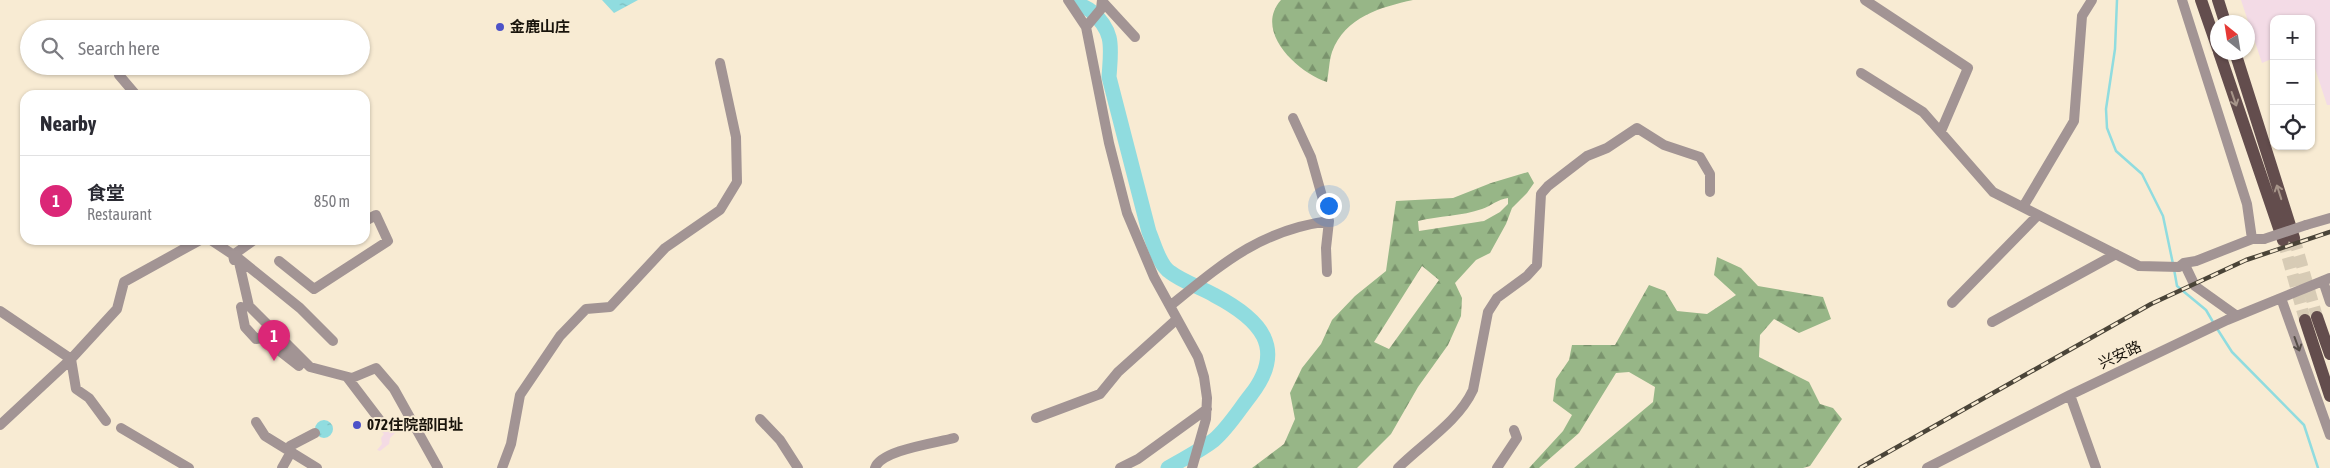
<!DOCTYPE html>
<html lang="en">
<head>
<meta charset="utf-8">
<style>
	:root { --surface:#fff; --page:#f7f7f7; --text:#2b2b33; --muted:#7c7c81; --line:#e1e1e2; --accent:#db2777 }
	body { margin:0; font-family:"Asap Condensed","Noto Sans SC",sans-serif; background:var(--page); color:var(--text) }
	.controls { position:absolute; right:15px; top:15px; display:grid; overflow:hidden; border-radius:10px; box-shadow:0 1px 4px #0004 }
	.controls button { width:45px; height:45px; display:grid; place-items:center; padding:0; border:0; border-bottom:1px solid var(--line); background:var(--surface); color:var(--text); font:25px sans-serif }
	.compass { position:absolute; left:2210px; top:15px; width:45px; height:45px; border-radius:50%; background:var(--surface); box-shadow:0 1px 4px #0004; rotate:330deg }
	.you { position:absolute; left:1328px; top:205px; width:18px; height:18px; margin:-12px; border:4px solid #fff; border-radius:50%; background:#1a73e8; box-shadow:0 0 0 8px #1a73e833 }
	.badge { display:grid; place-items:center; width:32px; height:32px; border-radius:50%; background:var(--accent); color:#fff; font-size:16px; font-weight:700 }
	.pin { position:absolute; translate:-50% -41px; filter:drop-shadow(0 1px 2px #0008) }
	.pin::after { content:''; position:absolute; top:26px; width:18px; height:15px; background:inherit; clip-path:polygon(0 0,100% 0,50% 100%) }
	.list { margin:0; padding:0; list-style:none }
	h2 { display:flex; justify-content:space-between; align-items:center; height:65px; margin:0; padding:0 20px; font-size:21px }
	h2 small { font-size:16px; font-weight:400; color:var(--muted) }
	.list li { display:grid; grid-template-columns:32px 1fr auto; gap:15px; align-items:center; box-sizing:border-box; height:90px; padding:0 20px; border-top:1px solid var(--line) }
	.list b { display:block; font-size:19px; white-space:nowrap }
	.list p { margin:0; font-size:16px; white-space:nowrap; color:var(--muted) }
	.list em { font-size:16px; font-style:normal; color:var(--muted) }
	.icon { flex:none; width:28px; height:28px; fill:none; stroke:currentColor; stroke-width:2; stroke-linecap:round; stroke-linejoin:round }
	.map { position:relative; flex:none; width:2330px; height:468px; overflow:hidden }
	.search { position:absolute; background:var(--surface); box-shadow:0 1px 4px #0004; left:20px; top:20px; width:350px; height:55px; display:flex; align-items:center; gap:12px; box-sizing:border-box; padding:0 18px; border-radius:28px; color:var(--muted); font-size:19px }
	.panel { position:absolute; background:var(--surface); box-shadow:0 1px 4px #0004; left:20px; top:90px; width:350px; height:155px; border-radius:15px }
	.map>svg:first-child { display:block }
	.education { fill:#f3dbe6 }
	.medical { fill:#f4dbe4 }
	.forest { fill:url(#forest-firs); fill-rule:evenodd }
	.water { fill:url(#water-ripples) }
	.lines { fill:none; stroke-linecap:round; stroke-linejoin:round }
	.stream { stroke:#90dcdf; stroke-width:2.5 }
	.river { stroke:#90dcdf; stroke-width:15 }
	.major-tunnel { stroke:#d7cbb5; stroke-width:12; stroke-dasharray:12 6; stroke-linecap:butt }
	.minor { stroke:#a29494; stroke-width:10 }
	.major { stroke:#634d4d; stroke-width:12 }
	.rail-casing { stroke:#4a4438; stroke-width:4.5 }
	.rail { stroke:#f8ebd3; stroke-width:2.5; stroke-dasharray:8; stroke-linecap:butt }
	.minor-bridge { stroke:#a29494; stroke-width:10 }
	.oneway { stroke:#a69489 }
	.oneway2 { stroke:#574e49 }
	.poi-dot { fill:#4d52c8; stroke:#f8ebd3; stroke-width:2 }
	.labels { text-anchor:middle; stroke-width:4; stroke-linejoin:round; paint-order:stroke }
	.poi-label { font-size:15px; font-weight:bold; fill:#19140c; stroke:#f8ebd3; text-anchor:start }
	.street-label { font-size:15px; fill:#19140c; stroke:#f8ebd3 }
</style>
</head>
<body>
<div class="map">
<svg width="2330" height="468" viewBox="0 0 2330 468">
	<defs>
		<pattern id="forest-firs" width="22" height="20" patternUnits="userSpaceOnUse" patternTransform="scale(1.25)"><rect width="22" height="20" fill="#97b687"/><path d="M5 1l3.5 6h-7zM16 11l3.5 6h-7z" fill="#7a936d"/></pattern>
		<pattern id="water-ripples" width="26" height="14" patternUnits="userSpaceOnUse" patternTransform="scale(1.25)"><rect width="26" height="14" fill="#90dcdf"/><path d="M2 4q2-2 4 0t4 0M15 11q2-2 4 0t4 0" fill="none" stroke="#7cbcbe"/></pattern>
	</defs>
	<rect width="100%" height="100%" fill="#f8ebd3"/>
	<path class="education" d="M2241,0h89v105h-3l-16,-49v-37h-37v39l-12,5z"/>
	<path class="medical" d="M387,420l9,12 -6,6 -1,6 -9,7 -3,-1 5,-6 -1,-6 3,-4 -8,-8z"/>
	<path class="forest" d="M1281,0h132c-32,7 -68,17 -81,52 -3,9 -3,20 -5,30 -29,-9 -74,-51 -46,-82z
		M1528,172l6,11 -7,10 -15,15 -6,16 -16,29 -14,7 -21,23 7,15 -1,18 -13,29 -30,42 -27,47 -34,34h-105l32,-24 11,-25 -5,-26 12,-25 19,-24 11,-24 23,-24 31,-25 10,-70 57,-3 38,-15zM1508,198v6l-8,8 -16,9 -65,10 -1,-10c21,-5 44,-5 64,-12 9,-3 16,-10 26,-11zM1422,266l17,14 -50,69 -15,-7z
		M1717,257l24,11 17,18 65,11 8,22 -32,14 -25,-14 -14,16 -1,22 50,25 11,22 13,4 9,11 -32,47 -7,2h-229l79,-66 2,-15 -26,-15 -13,1 -37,60 -40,35h-10l34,-37 9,-16 -19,-14 3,-22 13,-19 3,-15h43l34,-60 16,6 12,20 30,3 29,-19 -22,-20z"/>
	<path class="water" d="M602,0h36l-24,13z
		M315 429a9 9 0 1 1 18 0a9 9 0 1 1-18 0Z"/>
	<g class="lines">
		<path class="stream" d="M2117,0l-2,49 -9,60 1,19 9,23 26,23 21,42 10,48
			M2174,269l3,17 29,24 7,12
			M2216,327l16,25 72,73 14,43"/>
		<path class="river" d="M1075,0c4,6 11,7 16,11 24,21 20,36 18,66l40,155c5,11 10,33 21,40 13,10 30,15 44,23 46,24 74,53 36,101 -11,14 -22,32 -36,44 -14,11 -31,19 -46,28"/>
		<path class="major-tunnel" d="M2294,238l23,79
			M2283,240l22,80"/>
		<path class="minor" d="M1068,0l18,27 23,116 18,70 27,64 44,80 6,20 3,21 -1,21 -14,49
			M1865,0l103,68 -27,63
			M2182,0l65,204 5,35
			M1102,1l33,36
			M1086,27l15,-18 1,-9
			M118,66l1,9 17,20
			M1861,73l62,39 70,80 146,74 40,1 5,-4 12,-2 56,-22h12
			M1293,118l18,39 18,64 -3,27 1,24
			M2023,207l51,-86 8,-105 10,-16
			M2306,225l24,-7
			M211,240l27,18 11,48 61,61 42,11 24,-10 18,21 44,79
			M238,258l62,50 33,33
			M234,260l-1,-5 21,-15
			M279,261l35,28 74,-48 -12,-26 -11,6
			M2184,263l11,23 42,30
			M2323,281l7,21
			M2281,298l49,137
			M1952,303l86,-88
			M1170,306c52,-42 90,-76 159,-85
			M241,307l4,20 11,12 7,-1 36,28
			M0,311l71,48 5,30 13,9 17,23
			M1992,322l124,-68
			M347,377l35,46
			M2070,395l26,73
			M1036,418l64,-24 18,-22 59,-53
			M760,419l20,21 18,28
			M256,422l9,14 52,32
			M0,425l71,-66 46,-50 7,-27 76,-42
			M121,428l68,40
			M282,468l9,-16 -1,-6 25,-13
			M502,468l9,-24 9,-49 40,-59 26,-27 24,-2 55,-59 55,-38 17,-28 -1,-45 -16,-74
			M875,468c6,-18 61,-25 79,-30
			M1120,468l18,-9 69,-50
			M1398,468c25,-25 60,-46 75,-78l15,-78 9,-14 30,-22 10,-11 4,-71 7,-8 39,-30 20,-8 30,-20 27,17 36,12 10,17v18
			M1497,468l20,-30 -3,-8
			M1927,468l143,-73 157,-75 103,-42"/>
		<path class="major" d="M2201,0l17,49
			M2218,0l7,22
			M2219,52l64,188
			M2235,52l59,186
			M2317,317l13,37
			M2305,320l25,76"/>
		<defs>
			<path id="rail" d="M1860,468l291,-164 95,-44 84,-28"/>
		</defs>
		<use href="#rail" class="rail-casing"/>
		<use href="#rail" class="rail"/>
		<path class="minor-bridge" d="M2264,239l42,-14"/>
	</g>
	<defs><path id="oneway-shaft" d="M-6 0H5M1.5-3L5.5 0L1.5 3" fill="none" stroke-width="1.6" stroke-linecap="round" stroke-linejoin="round" transform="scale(1.25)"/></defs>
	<g class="oneway">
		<use href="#oneway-shaft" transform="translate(2234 99) rotate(71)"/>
		<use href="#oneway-shaft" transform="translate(2279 192) rotate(-108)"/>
	</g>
	<use class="oneway2" href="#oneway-shaft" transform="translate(2297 344) rotate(70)"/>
	<g class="poi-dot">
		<circle cx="500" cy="27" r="5"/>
		<circle cx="357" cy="425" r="5"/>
	</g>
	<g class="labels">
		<g class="poi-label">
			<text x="510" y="32">金鹿山庄</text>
			<text x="367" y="430">072住院部旧址</text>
		</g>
		<g class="street-label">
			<text transform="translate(2120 355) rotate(-25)" y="5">兴安路</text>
		</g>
	</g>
</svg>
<div class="controls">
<button>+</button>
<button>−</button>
<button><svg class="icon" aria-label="locate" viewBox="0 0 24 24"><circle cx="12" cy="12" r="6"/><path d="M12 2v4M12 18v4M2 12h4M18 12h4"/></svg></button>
</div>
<svg class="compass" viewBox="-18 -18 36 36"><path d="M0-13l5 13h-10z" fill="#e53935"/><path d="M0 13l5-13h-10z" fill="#7c7c81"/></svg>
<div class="you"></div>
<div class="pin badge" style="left:274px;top:361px">1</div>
<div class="search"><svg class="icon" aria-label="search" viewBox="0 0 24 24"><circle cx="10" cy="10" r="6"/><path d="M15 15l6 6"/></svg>Search here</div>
<section class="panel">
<h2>Nearby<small></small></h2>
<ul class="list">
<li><span class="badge">1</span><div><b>食堂</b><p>Restaurant</p></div><em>850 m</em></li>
</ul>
</section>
</div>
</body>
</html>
